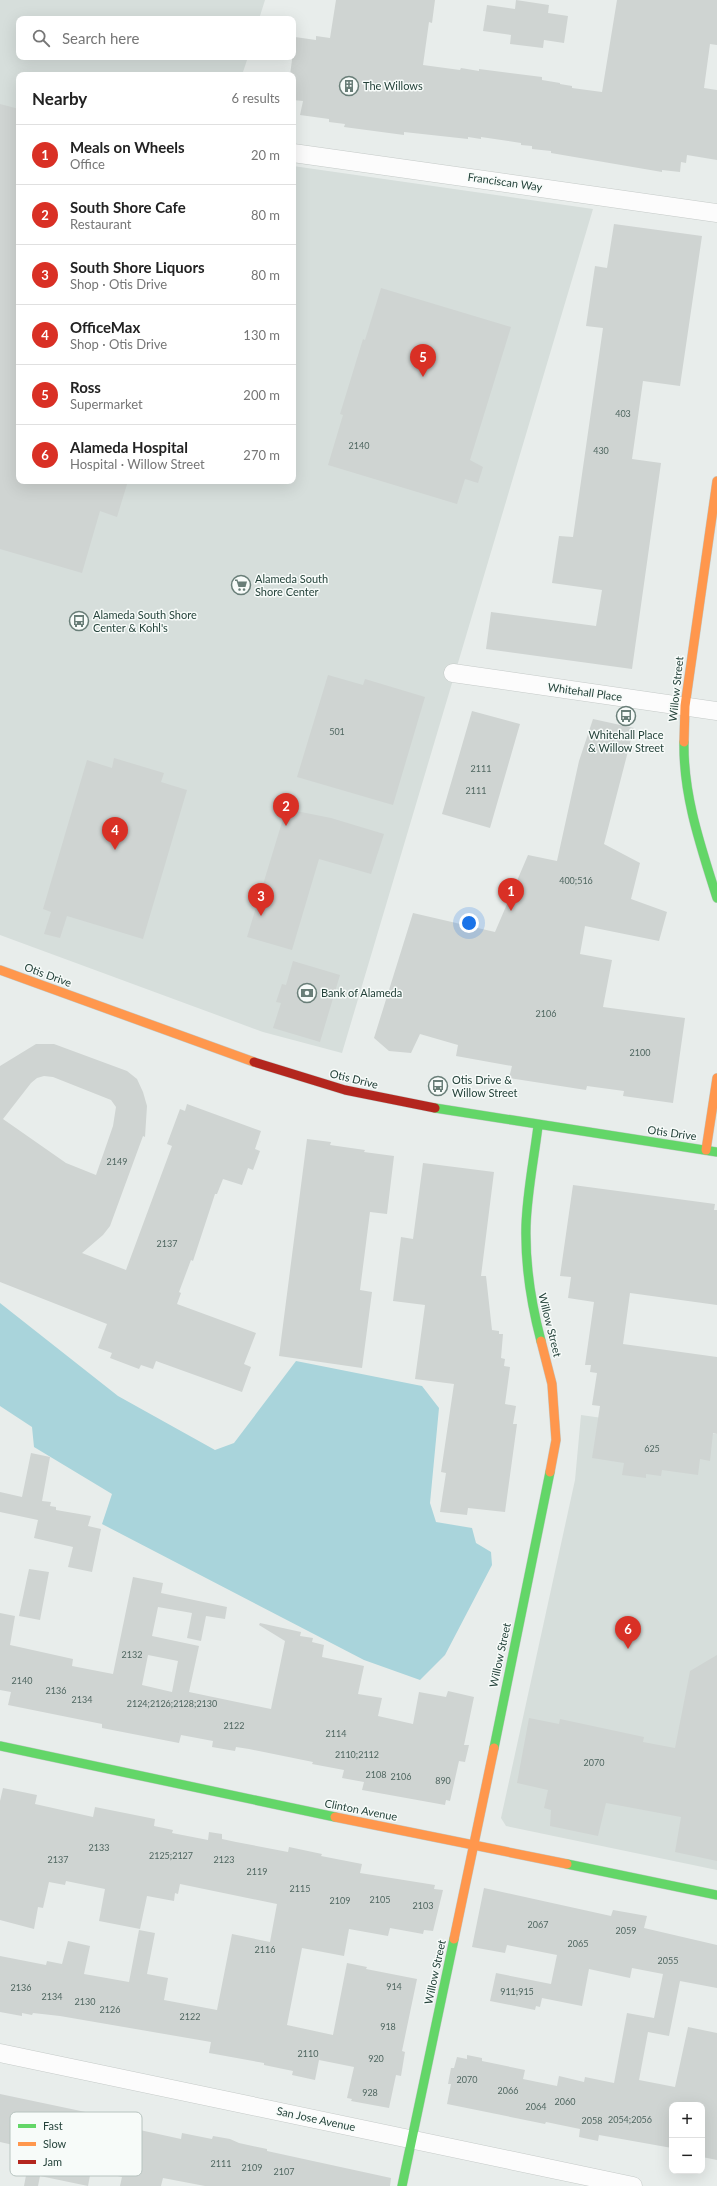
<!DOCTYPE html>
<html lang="en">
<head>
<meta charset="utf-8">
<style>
	:root { --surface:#fff; --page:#f6f6f6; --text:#222; --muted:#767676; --line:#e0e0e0; --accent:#d93025 }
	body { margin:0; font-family:Lato,sans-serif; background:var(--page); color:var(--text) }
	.controls { position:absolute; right:12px; bottom:12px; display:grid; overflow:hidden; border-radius:8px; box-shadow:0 4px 16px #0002 }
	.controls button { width:36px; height:36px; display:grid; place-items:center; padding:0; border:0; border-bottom:1px solid var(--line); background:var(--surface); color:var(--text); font:20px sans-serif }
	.you { position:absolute; left:469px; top:923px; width:14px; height:14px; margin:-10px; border:3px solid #fff; border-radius:50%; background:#1a73e8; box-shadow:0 0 0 6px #1a73e833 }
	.badge { display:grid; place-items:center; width:26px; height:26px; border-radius:50%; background:var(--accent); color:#fff; font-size:13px; font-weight:700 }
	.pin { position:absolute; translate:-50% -33px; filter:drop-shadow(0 1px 2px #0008) }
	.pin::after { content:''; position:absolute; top:21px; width:14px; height:12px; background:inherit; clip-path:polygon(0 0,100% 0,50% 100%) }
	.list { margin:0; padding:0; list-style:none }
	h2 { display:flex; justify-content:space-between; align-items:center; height:52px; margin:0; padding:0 16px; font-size:17px }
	h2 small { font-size:13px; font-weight:400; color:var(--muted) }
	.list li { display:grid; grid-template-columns:26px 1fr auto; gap:12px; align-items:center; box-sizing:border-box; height:60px; padding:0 16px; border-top:1px solid var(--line) }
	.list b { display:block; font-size:15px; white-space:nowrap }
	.list p { margin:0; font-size:13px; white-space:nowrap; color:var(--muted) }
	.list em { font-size:13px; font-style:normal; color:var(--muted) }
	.icon { flex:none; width:22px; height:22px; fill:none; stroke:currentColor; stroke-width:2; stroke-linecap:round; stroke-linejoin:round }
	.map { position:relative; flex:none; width:717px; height:2186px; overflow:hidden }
	.search { position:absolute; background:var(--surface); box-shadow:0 4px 16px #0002; left:16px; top:16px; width:280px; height:44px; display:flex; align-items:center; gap:10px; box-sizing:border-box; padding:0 14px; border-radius:8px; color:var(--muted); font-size:15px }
	.panel { position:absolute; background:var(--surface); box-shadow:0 4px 16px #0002; left:16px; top:72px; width:280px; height:412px; border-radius:8px }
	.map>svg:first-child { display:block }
	.built { fill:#d6dedb }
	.water { fill:#a9d4db }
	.building { fill:#cfd4d2; fill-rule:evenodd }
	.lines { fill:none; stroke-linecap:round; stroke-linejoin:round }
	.street-casing { stroke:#c5cac8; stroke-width:19 }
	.fast-casing { stroke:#c3cbc8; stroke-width:10 }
	.slow-casing { stroke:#c3cbc8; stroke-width:10 }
	.jam-casing { stroke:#c3cbc8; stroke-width:10 }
	.street { stroke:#fcfcfc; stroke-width:18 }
	.fast { stroke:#63d668; stroke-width:9 }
	.slow { stroke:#ff974d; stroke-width:9 }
	.jam { stroke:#b3261e; stroke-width:9 }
	.labels { text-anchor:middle; stroke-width:3; stroke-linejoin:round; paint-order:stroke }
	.number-label { font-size:9px; fill:#506761 }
	.poi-label { font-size:11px; fill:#24423a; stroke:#f7fbf9; text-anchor:start }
	.street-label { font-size:11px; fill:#24423a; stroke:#f7fbf9 }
	.key { fill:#f7fbf9; stroke:#b8c4c0; stroke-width:1 }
	.key-label { font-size:11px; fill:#24423a }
</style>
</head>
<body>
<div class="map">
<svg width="717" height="2186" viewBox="0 0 717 2186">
	<rect width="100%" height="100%" fill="#e8edeb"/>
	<path class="built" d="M0,0h265l-6,19h-240v38h229l-6,18h-223v406h274v-315l300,43 -251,844 -79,-21 -263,-97z
		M581,1415l136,19v436l-211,-44 -5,-8 74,-338z"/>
	<path class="water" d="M0,1303l118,93 97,54 19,-7 62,-82 126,25 17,22 -9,95 6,19 36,6 4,15 15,9 1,13 -47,90 -25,25 -56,-20 -262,-136 10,-30 -78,-47 -2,-20 -32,-21z"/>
	<path class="building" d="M336,0h99l-3,23 -3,-1 -6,43 37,5 1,-2 18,3v-2l63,8v3l18,3v1l12,2v2l30,4 15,-92h100v45l-7,-1 -6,44 13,2v70l-30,-5 -1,8 -5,-1 -1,10 -18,-2v2l-111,-19v-2l-19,-2v-3l-11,-1v-2l-40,-6v2l-13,-2v2l-64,-7v3l-60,-8 1,-3 -16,-2v-3l-29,-4 3,-14 -10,-1v-25h-3l5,-38 21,3v-4l14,2z
		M516,0l33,5 -1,8 20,3 -4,27 -20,-3 -1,8 -33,-4 1,-9 -28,-4 4,-26 28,4z
		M0,104l19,5v372h109l-11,36 -17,-6 -18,62 -82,-24z
		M614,224l88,12 -22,150 -37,-5 -11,78 29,4 -29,206 -146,-20 5,-37 105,14 6,-36 -50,-7 7,-47 14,1 30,-209 -17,-2 9,-60 12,2z
		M381,288l130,39 -41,133 13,7 -5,16 -13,-4 -8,25 -129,-39 15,-50 -3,-1 23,-75 2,1z
		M328,675l35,10 2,-6 60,18 -32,108 -96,-28z
		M472,711l48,13 -30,104 -48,-14z
		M593,719l41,9 -30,116 36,19 -9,36 36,13 -8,29 -74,-15 -5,28 32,6 -9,47 82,11 -12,85 -50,-7 1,-5 -37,-5 -1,4 -77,-12 3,-12 -56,-10 2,-11 -38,-11 -9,19 -22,-2 -15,-13 39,-125 82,19 33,-77 29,6 22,-100z
		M114,758l50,15 -3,9 26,8 -44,149 -76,-23 -7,22 -16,-4 7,-22 -8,-3 44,-149 25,8z
		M286,809l45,9 53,16 -13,40 -52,-15 -27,91 -45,-13z
		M293,961l47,14 -20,67 -47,-14 8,-25 -5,-1 6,-18 4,1z
		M36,1044h18l73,27 10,8 6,13 4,14 -2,31 -2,-1 -33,90 -7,9 -21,18 44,17 46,-124 -5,-2 13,-35 5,2 2,-7 74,27 -6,18 5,2 -7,19 -5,-2 -6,17 -19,-6 -6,15h-2l-22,67 -2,-1 -12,32 2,1 -4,11 79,29 -12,31 7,3 -9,25 -86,-31 -3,8 -12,-4 -2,4 -29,-11 2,-5 -14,-5 9,-24 -107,-42v-216zM44,1076l9,1 58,23 5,7 -3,19 -17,49 -30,-12 -63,-44 28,-36 6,-5z
		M307,1139l24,3 -1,3 35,5 -1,2 30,4 -7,58 -17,-2 -10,78 12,2 -10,76 -83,-12z
		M423,1163l71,9 -13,104h5l6,54 7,1v3h4l-2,24 4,1 -1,7 6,1 -5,37 11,2 -3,18h4l-12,88 -37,-4 -1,7 -27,-3 6,-39 -5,-1 13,-88 -39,-5 10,-74 -32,-4 8,-64 12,2z
		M573,1185l142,19 -1,6h3v95l-87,-12 -7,51 94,13v77l-4,-1 -3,28 -10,-2 -2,16 -36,-5 -1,6 -15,-2v4l-24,-3 2,-12 -32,-5 8,-52 -8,-1 5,-32 -7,-1 1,-7h-6l9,-63 -26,-4 3,-21 -11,-1z
		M31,1453l19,4 -8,44 9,1 -1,4 6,1v3l35,6 -3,10 13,3 -9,43 -24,-5 5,-20 -39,-9 4,-18 -38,-8v-20l22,5z
		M29,1569l20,3 -9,48 -21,-4z
		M133,1577l30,6 -2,10 66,14 -2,12 -19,-3 -5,25 -14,-3 5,-25 -34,-6 -6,29 47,10 -10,46 82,17 14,-68 -26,-16 1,-2 41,9 -1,4 13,2 -1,4 12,3 -2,12 42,9 -6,28 24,4 -4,18 35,8 6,-32 27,5 2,-6 26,6 -10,48h5l-4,17 -6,-1 -9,40 -4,-1 -1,5 -83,-15 2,-8 -22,-4 2,-8 -32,-6 1,-2 -64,-13 -13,-2 -1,4 -23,-4 1,-6 -32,-6 -2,8 -77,-15v-4l-94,-19 3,-13 -11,-2v-77l15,3 -5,29 63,14 -1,7 41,8zM148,1655l30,6 -6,31 -30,-7z
		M717,1655v206l-42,-9 6,-35 -75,-14 -8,33 -48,-10 1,-16 -7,-2 4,-18 -31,-7 12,-65 30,6 1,-5 84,18 -1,5 32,6 15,-77z
		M3,1788l34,7 -2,9 58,13 2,-10 60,12 -1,7 19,4 -1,3 36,7 1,-8 13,2v5l14,3 52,10 1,-5 33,7 -1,2 41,8 -2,9 75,12 -1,4 9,1 -10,41 -9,-1 -1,4 -33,-6 -2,8 -39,-7 -5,27 -42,-8 -15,77 46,10 14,-72 20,4 -1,2 51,10 -15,72 3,1 -4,24 -5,-1 -7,33 -38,-7 1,-2 -5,-1 7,-31 -35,-7 -4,20 -23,-5 1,-4 -29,-6v-2l-55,-10 2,-11 -151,-26 -27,-3 -1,2 -10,-2v3l-22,-4v-56l46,9 1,-4 15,3 6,-23 22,5 -6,28 45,8 10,-52 16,3 -8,41 21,4 -4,22 53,10 15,-76 38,8 7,-38 -97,-20 -2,10 -3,-1 -1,8 -27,-5 -7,33 -41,-8 6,-32 -39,-8 -1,4 -16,-3 -6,26 -5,-1 -4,22 -34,-9v-119z
		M484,1888l127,28 2,-6 34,6 -3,12 73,17v43l-37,-7 -11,55 -21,-4 -9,48 36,7 13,-60 29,6v127l-15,-3v-52h-30v43l-73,-13 -1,6 -19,-4 1,-8 -34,-7 -1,2 -98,-20 4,-20h-3l3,-16h3l3,-11 10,2v-4l15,3v3l43,9 -2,9 34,7 2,-10 25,6 1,-5 29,6 13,-70 27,5 9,-44 -31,-6 -2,10 -41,-9 -7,37 -40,-8 -2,9 -4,-1 -1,4 -45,-9 6,-28 55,11 6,-29 -50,-10 -2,8 -33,-6z
		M0,2094l95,20 -1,6 87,19 1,-6 30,6 1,-3 17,3 9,4 28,6v2l124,27 -1,8h-185l-42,-8 -2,8h-41l2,-9 -31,-7 -3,16 -48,-10 -2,10h-14l7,-37 -31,-7z"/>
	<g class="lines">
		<defs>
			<path id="street" d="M293,153l424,60
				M453,673l264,38
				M0,2053l633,133"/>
			<path id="fast" d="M684,742c-1,54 17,105 33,156
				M435,1108l282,44
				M538,1126c-4,33 -11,67 -12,100 -1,40 5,77 15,115
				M0,1746l335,71
				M494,1748l56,-276
				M567,1864l150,31
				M402,2186l52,-247"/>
			<path id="slow" d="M684,742l1,-36 32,-225
				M0,970l254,92
				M706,1150l11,-72
				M541,1341l11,43 4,56 -6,32
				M335,1817l232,47
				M454,1939l40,-191"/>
			<path id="jam" d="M254,1062l91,28 90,18"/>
		</defs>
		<use href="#street" class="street-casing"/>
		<use href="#fast" class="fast-casing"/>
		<use href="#slow" class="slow-casing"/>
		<use href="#jam" class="jam-casing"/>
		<use href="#street" class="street"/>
		<use href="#fast" class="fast"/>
		<use href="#slow" class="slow"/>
		<use href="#jam" class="jam"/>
	</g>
	<defs>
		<symbol id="building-ring" viewBox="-11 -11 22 22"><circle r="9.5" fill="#f7fbf9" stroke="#697e78" stroke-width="1.5"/><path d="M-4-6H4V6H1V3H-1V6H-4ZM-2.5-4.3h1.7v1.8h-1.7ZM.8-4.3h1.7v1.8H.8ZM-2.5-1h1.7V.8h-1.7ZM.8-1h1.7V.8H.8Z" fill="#697e78"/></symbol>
		<symbol id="supermarket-ring" viewBox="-11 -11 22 22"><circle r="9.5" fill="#f7fbf9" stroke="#697e78" stroke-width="1.5"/><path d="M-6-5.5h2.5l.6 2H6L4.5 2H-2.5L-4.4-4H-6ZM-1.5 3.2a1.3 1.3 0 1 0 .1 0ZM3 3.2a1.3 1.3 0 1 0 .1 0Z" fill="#697e78"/></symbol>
		<symbol id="bus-ring" viewBox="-11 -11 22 22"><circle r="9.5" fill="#f7fbf9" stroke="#697e78" stroke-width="1.5"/><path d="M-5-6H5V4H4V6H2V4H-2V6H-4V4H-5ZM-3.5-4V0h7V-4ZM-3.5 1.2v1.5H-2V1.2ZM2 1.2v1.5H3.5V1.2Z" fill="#697e78"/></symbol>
		<symbol id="bank-ring" viewBox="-11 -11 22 22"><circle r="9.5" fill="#f7fbf9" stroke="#697e78" stroke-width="1.5"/><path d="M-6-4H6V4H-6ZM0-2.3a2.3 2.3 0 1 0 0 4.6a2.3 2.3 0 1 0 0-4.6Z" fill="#697e78"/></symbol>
	</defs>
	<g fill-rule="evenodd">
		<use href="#building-ring" x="338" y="75" width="22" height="22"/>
		<use href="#supermarket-ring" x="230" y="574" width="22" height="22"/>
		<use href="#bus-ring" x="68" y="610" width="22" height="22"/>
		<use href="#bus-ring" x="615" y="705" width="22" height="22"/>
		<use href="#bank-ring" x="296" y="982" width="22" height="22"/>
		<use href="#bus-ring" x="427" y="1075" width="22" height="22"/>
	</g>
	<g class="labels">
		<g class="number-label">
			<text x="623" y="417">403</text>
			<text x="359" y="449">2140</text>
			<text x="601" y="454">430</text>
			<text x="337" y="735">501</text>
			<text x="481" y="772">2111</text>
			<text x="476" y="794">2111</text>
			<text x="576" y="884">400;516</text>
			<text x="546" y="1017">2106</text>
			<text x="640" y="1056">2100</text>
			<text x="117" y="1165">2149</text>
			<text x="167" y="1247">2137</text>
			<text x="652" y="1452">625</text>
			<text x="132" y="1658">2132</text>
			<text x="22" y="1684">2140</text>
			<text x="56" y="1694">2136</text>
			<text x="82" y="1703">2134</text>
			<text x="172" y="1707">2124;2126;2128;2130</text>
			<text x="234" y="1729">2122</text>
			<text x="336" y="1737">2114</text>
			<text x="357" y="1758">2110;2112</text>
			<text x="594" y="1766">2070</text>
			<text x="376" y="1778">2108</text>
			<text x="401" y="1780">2106</text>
			<text x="443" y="1784">890</text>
			<text x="99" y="1851">2133</text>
			<text x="171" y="1859">2125;2127</text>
			<text x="58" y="1863">2137</text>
			<text x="224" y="1863">2123</text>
			<text x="257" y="1875">2119</text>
			<text x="300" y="1892">2115</text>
			<text x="380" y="1903">2105</text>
			<text x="340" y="1904">2109</text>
			<text x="423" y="1909">2103</text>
			<text x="538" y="1928">2067</text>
			<text x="626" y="1934">2059</text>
			<text x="578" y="1947">2065</text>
			<text x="265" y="1953">2116</text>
			<text x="668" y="1964">2055</text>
			<text x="394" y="1990">914</text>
			<text x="21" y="1991">2136</text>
			<text x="517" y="1995">911;915</text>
			<text x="52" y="2000">2134</text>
			<text x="85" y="2005">2130</text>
			<text x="110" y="2013">2126</text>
			<text x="190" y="2020">2122</text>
			<text x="388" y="2030">918</text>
			<text x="308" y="2057">2110</text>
			<text x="376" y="2062">920</text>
			<text x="467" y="2083">2070</text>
			<text x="508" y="2094">2066</text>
			<text x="370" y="2096">928</text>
			<text x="565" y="2105">2060</text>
			<text x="536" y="2110">2064</text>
			<text x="630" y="2123">2054;2056</text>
			<text x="592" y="2124">2058</text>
			<text x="221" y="2167">2111</text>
			<text x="252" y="2171">2109</text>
			<text x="284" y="2175">2107</text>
		</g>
		<g class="poi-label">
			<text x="363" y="90">The Willows</text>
			<text x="255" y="583">Alameda South<tspan x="255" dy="13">Shore Center</tspan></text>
			<text x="93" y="619">Alameda South Shore<tspan x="93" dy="13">Center &amp; Kohl's</tspan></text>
			<text x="626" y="739" text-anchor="middle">Whitehall Place<tspan x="626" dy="13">&amp; Willow Street</tspan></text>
			<text x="321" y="997">Bank of Alameda</text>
			<text x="452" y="1084">Otis Drive &amp;<tspan x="452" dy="13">Willow Street</tspan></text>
		</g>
		<g class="street-label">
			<text transform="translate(505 182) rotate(8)" y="4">Franciscan Way</text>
			<text transform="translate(676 689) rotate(-84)" y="4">Willow Street</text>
			<text transform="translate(585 692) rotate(8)" y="4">Whitehall Place</text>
			<text transform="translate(48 975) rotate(20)" y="4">Otis Drive</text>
			<text transform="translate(354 1079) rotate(14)" y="4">Otis Drive</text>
			<text transform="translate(672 1133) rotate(8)" y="4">Otis Drive</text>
			<text transform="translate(550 1325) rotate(76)" y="4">Willow Street</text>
			<text transform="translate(500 1655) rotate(-78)" y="4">Willow Street</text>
			<text transform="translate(361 1810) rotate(11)" y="4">Clinton Avenue</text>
			<text transform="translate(435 1972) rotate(-78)" y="4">Willow Street</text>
			<text transform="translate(316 2119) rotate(12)" y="4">San Jose Avenue</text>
		</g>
	</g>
	<rect x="10" y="2112" width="132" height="64" rx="6" class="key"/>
	<rect x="18" y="2124" width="18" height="4" fill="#63d668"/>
	<rect x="18" y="2142" width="18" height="4" fill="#ff974d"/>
	<rect x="18" y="2160" width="18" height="4" fill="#b3261e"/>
	<g class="key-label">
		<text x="43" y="2130">Fast</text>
		<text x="43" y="2148">Slow</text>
		<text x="43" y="2166">Jam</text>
	</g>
</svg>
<div class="controls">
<button>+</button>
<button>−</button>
</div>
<div class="you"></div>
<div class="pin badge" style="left:511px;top:911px">1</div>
<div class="pin badge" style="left:286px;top:826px">2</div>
<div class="pin badge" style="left:261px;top:916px">3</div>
<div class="pin badge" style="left:115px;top:850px">4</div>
<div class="pin badge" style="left:423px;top:377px">5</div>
<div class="pin badge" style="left:628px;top:1649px">6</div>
<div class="search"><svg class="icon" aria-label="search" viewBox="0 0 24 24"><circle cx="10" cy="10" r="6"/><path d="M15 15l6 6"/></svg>Search here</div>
<section class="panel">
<h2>Nearby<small>6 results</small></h2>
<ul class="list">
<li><span class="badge">1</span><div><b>Meals on Wheels</b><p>Office</p></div><em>20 m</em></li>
<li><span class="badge">2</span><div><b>South Shore Cafe</b><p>Restaurant</p></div><em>80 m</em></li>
<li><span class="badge">3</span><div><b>South Shore Liquors</b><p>Shop · Otis Drive</p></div><em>80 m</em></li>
<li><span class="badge">4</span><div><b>OfficeMax</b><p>Shop · Otis Drive</p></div><em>130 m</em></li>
<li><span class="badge">5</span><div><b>Ross</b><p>Supermarket</p></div><em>200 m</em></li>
<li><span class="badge">6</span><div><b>Alameda Hospital</b><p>Hospital · Willow Street</p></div><em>270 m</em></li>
</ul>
</section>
</div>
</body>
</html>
